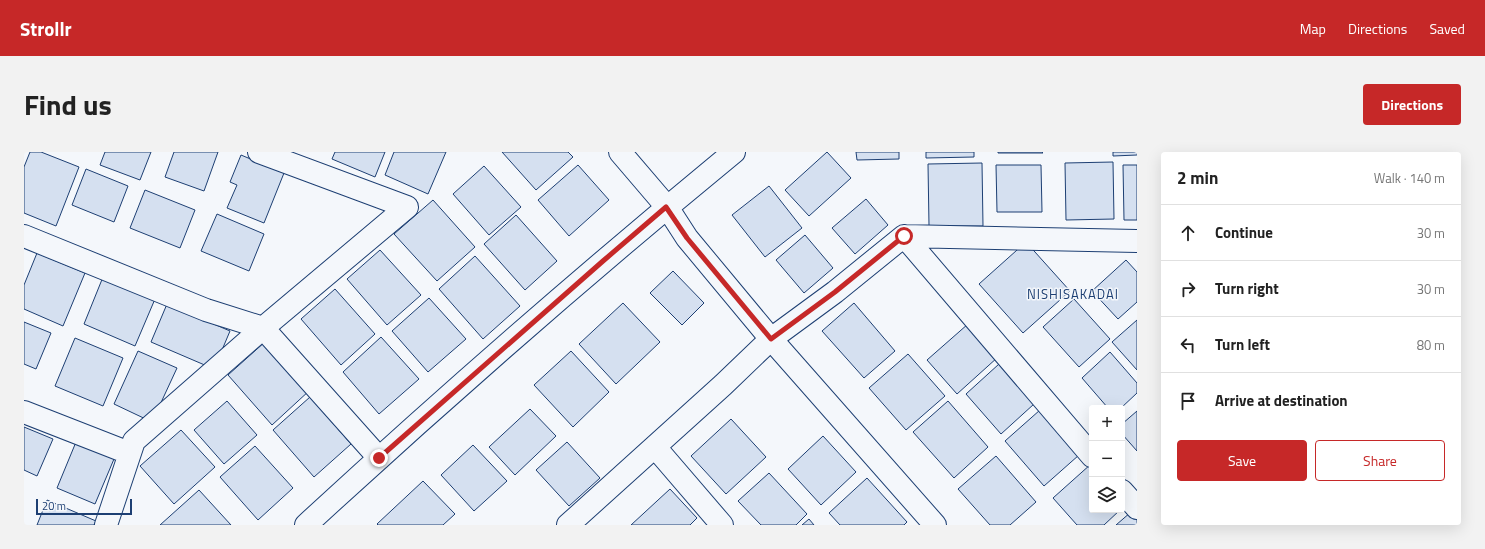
<!DOCTYPE html>
<html lang="en">
<head>
<meta charset="utf-8">
<style>
	:root { --surface:#fff; --page:#f2f2f2; --text:#222; --muted:#767676; --line:#e0e0e0; --accent:#c62828 }
	body { margin:0; font-family:"Titillium Web",sans-serif; background:var(--page); color:var(--text) }
	.controls { position:absolute; right:12px; bottom:12px; display:grid; overflow:hidden; border-radius:4px; box-shadow:0 4px 16px #0002 }
	.controls button { width:36px; height:36px; display:grid; place-items:center; padding:0; border:0; border-bottom:1px solid var(--line); background:var(--surface); color:var(--text); font:20px sans-serif }
	.scale { position:absolute; left:12px; bottom:10px; width:96px; box-sizing:border-box; padding-left:4px; border:2px solid #1d3f73; border-top:0; font-size:11px; line-height:14px; white-space:nowrap; color:#1d3f73; -webkit-text-stroke:3px #f4f7fb; paint-order:stroke }
	.stop { position:absolute; width:12px; height:12px; margin:-9px; border:3px solid #c62828; border-radius:50%; background:#fff }
	.stop.end { background:#c62828; border-color:#fff; box-shadow:0 1px 4px #0008 }
	.list { margin:0; padding:0; list-style:none }
	h2 { display:flex; justify-content:space-between; align-items:center; height:52px; margin:0; padding:0 16px; font-size:17px }
	h2 small { font-size:13px; font-weight:400; color:var(--muted) }
	.list li { display:grid; grid-template-columns:26px 1fr auto; gap:12px; align-items:center; box-sizing:border-box; height:56px; padding:0 16px; border-top:1px solid var(--line) }
	.list b { display:block; font-size:15px; white-space:nowrap }
	.list em { font-size:13px; font-style:normal; color:var(--muted) }
	.actions { display:flex; gap:8px; padding:12px 16px }
	.actions a { flex:1; padding:9px 0; border:1px solid var(--accent); border-radius:4px; text-align:center; font-size:14px; color:var(--accent) }
	.actions .main { background:var(--accent); color:#fff }
	.icon { flex:none; width:22px; height:22px; fill:none; stroke:currentColor; stroke-width:2; stroke-linecap:round; stroke-linejoin:round }
	.map { position:relative; flex:none; width:1113px; height:373px; overflow:hidden; border-radius:4px }
	header { display:flex; align-items:center; gap:24px; box-sizing:border-box; height:56px; padding:0 20px; background:var(--accent); color:#fff }
	header strong { font-size:19px }
	nav { display:flex; gap:22px; margin-inline-start:auto; font-size:14px }
	.intro { display:flex; align-items:center; justify-content:space-between; box-sizing:border-box; height:96px; padding:0 24px }
	h1 { margin:0; font-size:28px }
	.button { padding:10px 18px; border-radius:4px; background:var(--accent); color:#fff; font-size:14px; font-weight:700 }
	main { display:flex; gap:24px; padding:0 24px }
	aside { flex:1; background:var(--surface); border-radius:4px; box-shadow:0 4px 16px #0002 }
	.map>svg:first-child { display:block }
	.building { fill:#d5e0f0; stroke:#1d3f73 }
	.lines { fill:none; stroke-linecap:round; stroke-linejoin:round }
	.street-casing { stroke:#1d3f73; stroke-width:24 }
	.secondary-casing { stroke:#1d3f73; stroke-width:24 }
	.street { stroke:#f4f7fb; stroke-width:22 }
	.secondary { stroke:#f4f7fb; stroke-width:22 }
	.route { stroke:#c62828; stroke-width:5 }
	.labels { text-anchor:middle; stroke-width:3; stroke-linejoin:round; paint-order:stroke }
	.quarter-label { font-size:13px; letter-spacing:1px; fill:#1d3f73; stroke:#f4f7fb }
</style>
</head>
<body>
<header>
<strong>Strollr</strong>
<nav><a>Map</a><a>Directions</a><a>Saved</a></nav>
</header>
<div class="intro"><h1>Find us</h1><a class="button">Directions</a></div>
<main>
<div class="map">
<svg width="1113" height="373" viewBox="0 0 1113 373">
	<rect width="100%" height="100%" fill="#f4f7fb"/>
	<path class="building" d="M6,0h11l38,15 -23,59 -32,-13v-46z
		M81,0h46l-11,28 -40,-15z
		M150,0h44l-14,39 -39,-14z
		M311,0h50l-10,25 -43,-18z
		M370,0h52l-18,42 -43,-19z
		M478,0h66l5,5 -37,33z
		M803,0l24,26 -42,38 -24,-26z
		M832,0h43v7l-42,1z
		M902,0h48v5l-48,1z
		M974,0h44l1,1h-45z
		M1089,0h24v3l-24,1z
		M217,3l43,18 -20,50 -37,-15 10,-23 -7,-3z
		M1089,10l1,57 -48,1 -1,-57z
		M958,11l1,63h-54l-1,-62z
		M554,13l31,35 -40,36 -31,-36z
		M972,13h45l1,47h-45z
		M1099,13h14v55h-13z
		M460,14l37,41 -32,28 -36,-41z
		M62,17l42,17 -14,36 -42,-17z
		M745,34l33,42 -37,29 -33,-42z
		M121,38l50,20 -15,38 -50,-20z
		M842,47l22,26 -33,29 -23,-26z
		M409,48l42,47 -38,34 -43,-47z
		M193,62l47,20 -15,37 -48,-20z
		M492,63l41,46 -32,29 -41,-46z
		M781,83l28,33 -29,25 -28,-33z
		M1002,90l44,49 -47,42 -44,-49z
		M356,98l41,45 -34,30 -40,-46z
		M13,101l48,20 -22,53 -39,-17v-24z
		M451,104l45,50 -37,33 -44,-50z
		M1102,108l11,12v30l-19,17 -26,-28z
		M649,119l31,32 -22,22 -32,-32z
		M79,125l52,22 -20,47 -51,-22z
		M311,137l40,45 -34,31 -40,-46z
		M405,146l37,41 -38,33 -36,-41z
		M1050,147l36,40 -31,28 -36,-40z
		M599,151l37,39 -44,42 -37,-40z
		M830,151l41,48 -31,27 -42,-47z
		M143,152l63,27 -16,38 -63,-27z
		M1113,168v50l-25,-28z
		M0,170l27,11 -15,36 -12,-5z
		M944,172l30,33 -41,37 -30,-34z
		M357,185l38,42 -40,35 -36,-42z
		M51,186l48,20 -20,48 -48,-20z
		M242,189l44,49 -38,35 -44,-50z
		M114,199l39,17 -25,54 -38,-18z
		M547,199l38,41 -36,35 -39,-42z
		M1086,200l27,31v10l-16,15h-13l-26,-30z
		M884,202l37,42 -39,34 -37,-42z
		M975,212l35,40 -33,30 -35,-40z
		M286,245l41,47 -37,33 -41,-47z
		M203,249l30,34 -33,29 -30,-34z
		M924,249l40,46 -34,31 -41,-46z
		M506,257l26,27 -41,39 -26,-28z
		M1016,258l39,45 -35,31 -39,-45z
		M1113,259v40l-15,-17v-10z
		M707,267l35,38 -40,37 -35,-38z
		M0,275l29,12 -16,37 -13,-6z
		M157,278l34,37 -41,37 -34,-38z
		M799,284l33,36 -35,33 -33,-36z
		M52,290l38,17 -19,45 -38,-16z
		M543,290l33,36 -31,28 -33,-36z
		M449,293l34,36 -33,30 -33,-36z
		M231,294l38,42 -35,32 -38,-43z
		M972,304l40,46 -26,23h-20l-32,-36z
		M1067,312l1,2v44h28l-16,15h-27l-24,-27z
		M745,321l38,41 -11,11h-35l-23,-24z
		M843,326l40,44 -3,3h-64l-11,-12z
		M399,329l32,33 -12,11h-65l-1,-1z
		M646,337l27,29 -7,7h-59z
		M175,338l32,35h-71z
		M23,348l49,21 -2,4h-57z
		M1107,360l6,6v7h-21z
		M785,367l5,6h-12z"/>
	<g class="lines">
		<defs>
			<path id="street" d="M0,84l182,74 57,18 116,130
				M880,84l188,220
				M0,260l105,41
				M631,295l67,78
				M1098,339l15,17
				M82,373l28,-84 129,-113 144,-121 -148,-55
				M544,373l155,-140 48,-46 64,-47 69,-56 233,5"/>
			<path id="secondary" d="M596,0l47,55 20,31 84,101 164,186
				M282,373c139,-128 282,-253 428,-373"/>
		</defs>
		<use href="#street" class="street-casing"/>
		<use href="#secondary" class="secondary-casing"/>
		<use href="#street" class="street"/>
		<use href="#secondary" class="secondary"/>
	</g>
	<g class="lines">
		<path class="route" d="M355,306l224,-197 63,-54 21,31 84,101 64,-47 69,-56"/>
	</g>
	<g class="labels">
		<g class="quarter-label">
			<text x="1049" y="147">NISHISAKADAI</text>
		</g>
	</g>
</svg>
<div class="controls">
<button>+</button>
<button>−</button>
<button><svg class="icon" aria-label="layers" viewBox="0 0 24 24"><path d="M12 4l9 5-9 5-9-5zM3 14l9 5 9-5"/></svg></button>
</div>
<div class="scale">20 m</div>
<div class="stop" style="left:880px;top:84px"></div>
<div class="stop end" style="left:355px;top:306px"></div>
</div>
<aside>
<h2>2 min<small>Walk · 140 m</small></h2>
<ul class="list">
<li><svg class="icon" aria-label="ahead" viewBox="0 0 24 24"><path d="M12 20V5M6 11l6-6 6 6"/></svg><div><b>Continue</b></div><em>30 m</em></li>
<li><svg class="icon" aria-label="right" viewBox="0 0 24 24"><path d="M7 20v-9h11M14 6l5 5-5 5"/></svg><div><b>Turn right</b></div><em>30 m</em></li>
<li><svg class="icon" aria-label="left" viewBox="0 0 24 24"><path d="M17 20v-9H6M10 6l-5 5 5 5"/></svg><div><b>Turn left</b></div><em>80 m</em></li>
<li><svg class="icon" aria-label="arrive" viewBox="0 0 24 24"><path d="M6 21V4h12l-3 4 3 4H6"/></svg><div><b>Arrive at destination</b></div></li>
</ul>
<div class="actions"><a class="main">Save</a><a>Share</a></div>
</aside>
</main>
</body>
</html>
